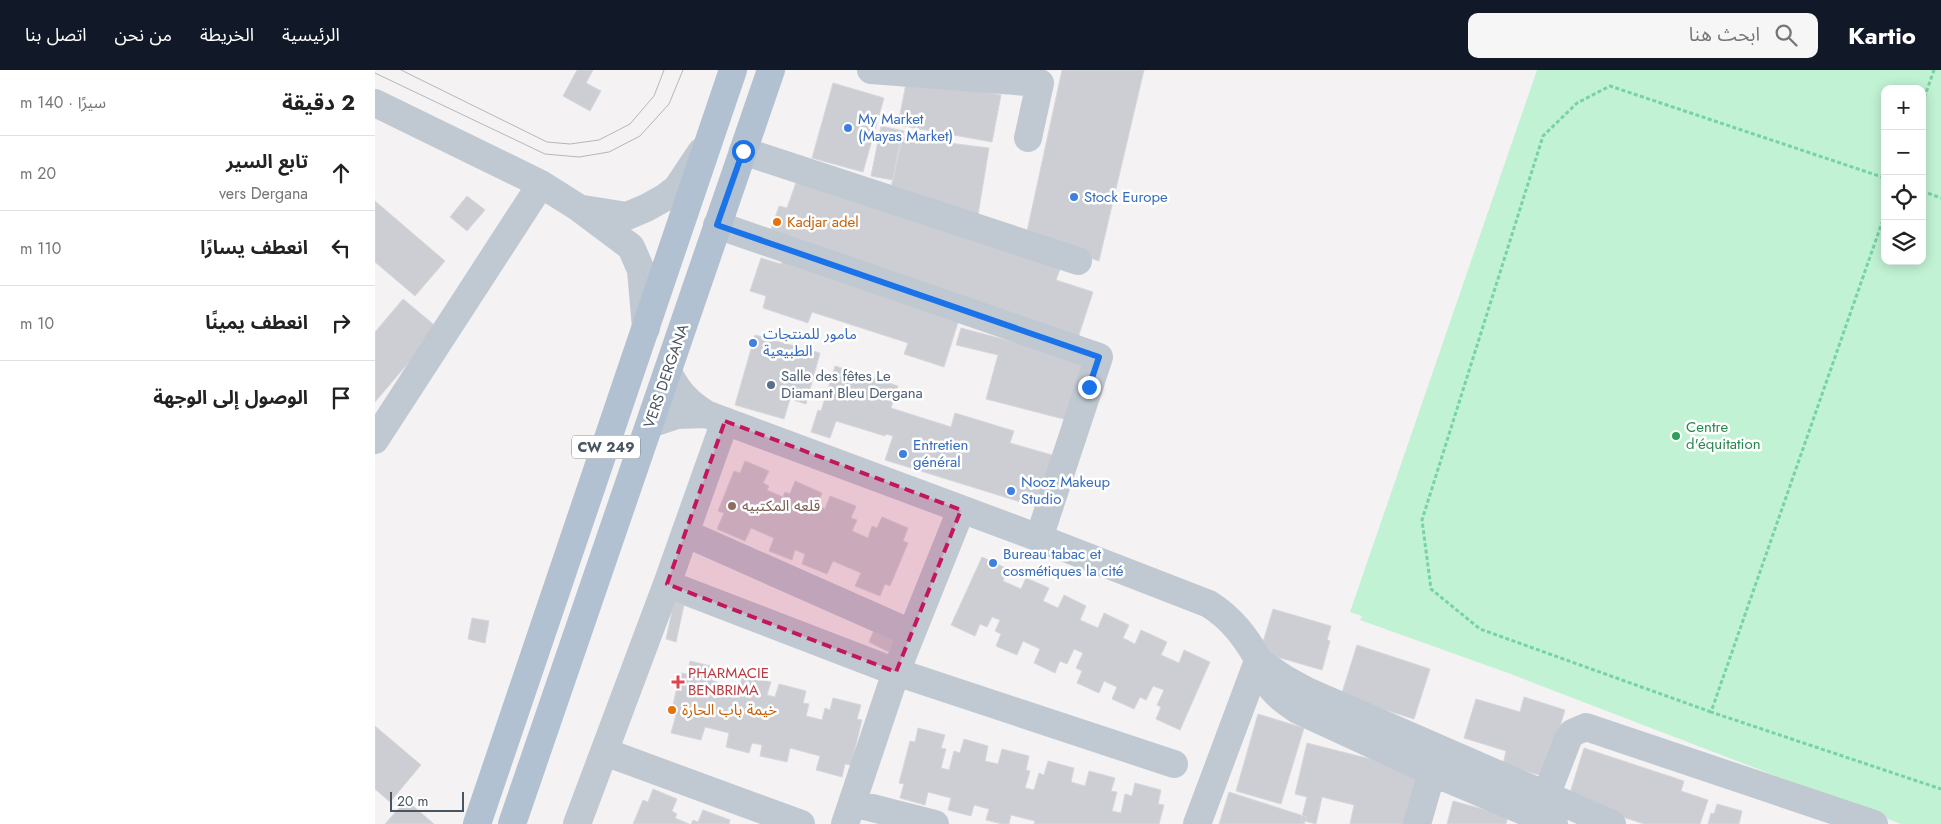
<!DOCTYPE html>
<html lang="ar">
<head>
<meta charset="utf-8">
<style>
	:root { --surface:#fff; --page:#f6f6f6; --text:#222; --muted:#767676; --line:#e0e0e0; --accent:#111827 }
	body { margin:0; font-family:Jost,"Noto Sans Arabic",sans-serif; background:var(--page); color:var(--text); direction:rtl }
	.controls { position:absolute; right:15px; top:15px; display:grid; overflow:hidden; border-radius:10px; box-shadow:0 2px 12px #0003 }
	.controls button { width:45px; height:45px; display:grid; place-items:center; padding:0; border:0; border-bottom:1px solid var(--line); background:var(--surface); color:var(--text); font:25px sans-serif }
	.scale { position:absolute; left:15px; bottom:12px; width:74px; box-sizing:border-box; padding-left:5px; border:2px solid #495561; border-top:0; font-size:14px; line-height:18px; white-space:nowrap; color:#495561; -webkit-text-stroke:4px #fff; paint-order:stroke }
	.stop { position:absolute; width:15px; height:15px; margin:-11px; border:4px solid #1a73e8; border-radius:50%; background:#fff }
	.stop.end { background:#1a73e8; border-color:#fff; box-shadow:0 1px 5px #0008 }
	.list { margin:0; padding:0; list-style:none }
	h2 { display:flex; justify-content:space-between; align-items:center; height:65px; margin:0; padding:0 20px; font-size:21px }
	h2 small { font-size:16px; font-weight:400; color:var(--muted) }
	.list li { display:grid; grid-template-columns:32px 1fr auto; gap:15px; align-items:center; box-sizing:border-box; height:75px; padding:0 20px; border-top:1px solid var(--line) }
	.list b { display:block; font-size:19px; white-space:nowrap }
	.list p { margin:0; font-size:16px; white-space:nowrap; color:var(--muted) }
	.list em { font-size:16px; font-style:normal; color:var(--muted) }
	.icon { flex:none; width:28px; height:28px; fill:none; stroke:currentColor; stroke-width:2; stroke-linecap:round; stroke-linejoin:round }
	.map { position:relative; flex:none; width:1566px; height:754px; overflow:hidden; direction:ltr }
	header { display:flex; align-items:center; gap:30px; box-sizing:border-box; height:70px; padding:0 25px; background:var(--accent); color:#fff }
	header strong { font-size:24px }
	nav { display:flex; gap:28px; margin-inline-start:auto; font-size:18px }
	.search { width:350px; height:45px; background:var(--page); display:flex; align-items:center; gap:12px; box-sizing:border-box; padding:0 18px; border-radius:10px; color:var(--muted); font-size:19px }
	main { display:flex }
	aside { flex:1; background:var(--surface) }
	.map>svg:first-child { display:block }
	.green { fill:#c1f2d4; fill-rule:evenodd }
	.building { fill:#ccced4; stroke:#d6d8dd }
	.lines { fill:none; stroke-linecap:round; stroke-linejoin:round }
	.path { stroke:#77d2a5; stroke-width:3; stroke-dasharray:4 2.5; stroke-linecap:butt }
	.minor { stroke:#c0c9d2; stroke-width:28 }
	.major { stroke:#b1c1d1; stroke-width:28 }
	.tram { stroke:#b4b7bc; stroke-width:1 }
	.route { stroke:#1a73e8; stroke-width:6 }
	.marked { fill:#c2185b; fill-opacity:0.2; stroke:#c2185b; stroke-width:4; stroke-dasharray:10 6; stroke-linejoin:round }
	.shop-dot { fill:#3f7fe0; stroke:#fff; stroke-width:2 }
	.food-dot { fill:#e8710a; stroke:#fff; stroke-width:2 }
	.service-dot { fill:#5c6f8a; stroke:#fff; stroke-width:2 }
	.leisure-dot { fill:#2e9e5b; stroke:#fff; stroke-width:2 }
	.education-dot { fill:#8d6e63; stroke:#fff; stroke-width:2 }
	.health-dot { fill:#e0444e; stroke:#fff; stroke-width:2 }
	.labels { text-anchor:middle; stroke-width:5; stroke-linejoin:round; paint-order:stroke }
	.shield { fill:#fff; stroke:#808890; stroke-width:1 }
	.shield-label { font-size:14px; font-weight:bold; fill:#495561 }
	.shop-label { font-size:15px; fill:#366cbe; stroke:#fff; text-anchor:start }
	.food-label { font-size:15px; fill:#c56008; stroke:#fff; text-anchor:start }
	.street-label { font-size:15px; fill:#495561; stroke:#fff }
	.service-label { font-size:15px; fill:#4e5e75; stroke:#fff; text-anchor:start }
	.leisure-label { font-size:15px; fill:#27864d; stroke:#fff; text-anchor:start }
	.education-label { font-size:15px; fill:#785e54; stroke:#fff; text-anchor:start }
	.health-label { font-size:15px; fill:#be3a42; stroke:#fff; text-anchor:start }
</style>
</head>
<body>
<header>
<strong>Kartio</strong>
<div class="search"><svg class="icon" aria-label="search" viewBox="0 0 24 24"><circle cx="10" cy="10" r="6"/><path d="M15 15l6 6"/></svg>ابحث هنا</div>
<nav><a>الرئيسية</a><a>الخريطة</a><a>من نحن</a><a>اتصل بنا</a></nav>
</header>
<main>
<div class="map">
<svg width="1566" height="754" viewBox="0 0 1566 754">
	<rect width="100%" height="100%" fill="#f4f2f2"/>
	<path class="green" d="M1162,0h404v754h-40l-393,-151 -148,-53 2,-4 -12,-4zM1510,19h37v172h-37z"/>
	<path class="building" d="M202,0h16l-7,13 15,8 -11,20 -27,-15z
		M687,0h82l-45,191 -73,-25z
		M532,8l94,17 -9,47 -94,-17z
		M458,13l51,15 -21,74 -51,-14z
		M506,56l23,5 -11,49 -22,-4z
		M526,67l88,11 -11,67 -87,-27z
		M423,107l264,87 -6,16 37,12 -17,52 -306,-111 9,-27 8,2z
		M92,126l18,14 -18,21 -17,-14z
		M0,131l70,60 -30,35 -40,-34z
		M409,186l177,57 -17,54 -40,-13 4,-11 -96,-31 -4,11 -45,-15 3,-12 -16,-5 11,-33 20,6z
		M28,229l35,29 -63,74v-70z
		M586,258l126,33 -16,60 -85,-22 12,-44 -42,-10z
		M380,265l65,18 -14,51 -16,-5 -6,20 -49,-14z
		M460,296l63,20 -7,22 60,19 4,-14 59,18 -4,12 49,14 -16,52 -158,-49 8,-24 -7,-2 -1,2 -49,-15 -6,17 -19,-6 7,-22 3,1z
		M370,391l24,10 -6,12 6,3 -2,4 16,7 2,-5 5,2 5,-13 27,12 -5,12 8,4 5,-13 26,10 -5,12 6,2 -5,11 16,7 4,-12 5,2 5,-11 26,11 -5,13 5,2 -18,43 -5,-2 -5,12 -25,-10 6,-13 -28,-12 -6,13 -25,-10 3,-10 -10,-4 -3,10 -23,-9 5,-13 -23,-10 -6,13 -28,-12 7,-16 -6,-2 16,-40 6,2z
		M607,487l26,12 -5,12 18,8 5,-11 23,10 -6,13 15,7 6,-13 22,11 -6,14 18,8 6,-15 25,12 -6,13 12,6 6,-14 26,12 -6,13 18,8 5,-13 26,12 -30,68 -24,-11 5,-12 -4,-2 7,-15 -11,-4 -7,14 -6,-3 -6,12 -22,-10 5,-12 -13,-6 -5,12 -22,-10 5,-12 -6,-3 7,-15 -9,-4 -7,15 -7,-3 -5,12 -21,-10 6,-14 -17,-8 -6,14 -21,-9 5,-12 -6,-3 5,-11 -8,-3 -5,10 -7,-3 -5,12 -24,-11z
		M299,532l10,3 -8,37 -10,-3z
		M898,539l58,17 -4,14 3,1 -8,29 -62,-18z
		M97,548l17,3 -4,22 -17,-4z
		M502,553l21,10 -9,19 -20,-10z
		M982,575l73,24 -16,50 -73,-23z
		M315,591l25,6 -4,13 6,2 -1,5 16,4 2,-5 5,2 4,-14 28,8 -4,13 8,2 4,-13 27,7 -3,12 6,1 -3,12 16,4 3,-12 5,2 3,-12 28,7 -4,14 5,1 -11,45 -6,-1 -3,13 -26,-7 4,-14 -30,-8 -3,14 -27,-6 2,-11 -10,-2 -3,10 -23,-6 3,-14 -24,-6 -4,13 -30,-7 5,-18 -5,-1 7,-32 3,-9 6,1z
		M1149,627l41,13 -20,67 -42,-13 3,-13 -42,-13 12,-39 44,13z
		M883,644l46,14 -23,76 -45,-13z
		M0,656l46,39 -31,37 -15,-13z
		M543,658l27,7 -4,13 5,1 -5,19 8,2 5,-19 6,2 4,-14 24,7 -3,15 13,3 4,-15 27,7 -3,14 4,1 -5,17 9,2 5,-17 5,2 4,-14 26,7 -3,14 14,4 4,-15 26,7 -4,13 6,1 -5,19 9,2 4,-19 7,2 3,-13 26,7 -3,14 6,1 -5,19h-125l1,-3 -24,-6 -2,9h-7l-16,-4 3,-11 -15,-4 -3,11 -23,-6 3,-12 -23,-6 -3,13 -25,-7 4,-14 -5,-1 11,-42 5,1z
		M932,673l115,29 -13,52h-59l4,-19 -32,-8 -6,27 -15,-4 6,-23 -12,-3z
		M1209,678l100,33 -3,10 27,9 -8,24h-56l-76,-25z
		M278,719l24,10 -5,12 5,3 -2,4 14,6h-56l10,-24 5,2z
		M854,722l78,25 -3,7h-85z
		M31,730l28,24h-49z
		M1078,731l55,15 -2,8h-59z
		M1342,734l25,7 -3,13h-31l3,-11 3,1z
		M328,740l27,10 -1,4h-38l2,-4 5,2z"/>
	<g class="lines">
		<path class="path" d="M1547,34l12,-34
			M1547,121l19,7
			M1510,144l-174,498 230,77
			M1336,642l-231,-83 -49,-40 -9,-69 121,-384 34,-33 33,-17 275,92"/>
		<path class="minor" d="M496,0l169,13 -12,55
			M0,33l166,81 38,24 52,39 10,23 5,58
			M368,81l335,110
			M208,139l44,7 19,-8 18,-10 13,-10 24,-36
			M342,155l382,132 -60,181
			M293,302c9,19 20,31 38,42l333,124 170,66c22,14 36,32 49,55 3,7 5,15 9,22 7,13 19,21 31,29l134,62 122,52
			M275,354l27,-9 29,-1
			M0,370l166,-256
			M310,463l226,100
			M292,514l229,88 278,92
			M891,596l19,13 22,12 305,133
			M230,682l196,72
			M478,733l82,21
			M1163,747l30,-78 4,-6 14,-6 288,97
			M202,754l90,-240 58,-163
			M470,754l51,-152 65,-162
			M822,754l61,-163
			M1042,754l15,-52"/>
		<path class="major" d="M102,754l256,-754
			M137,754l259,-754"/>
		<path class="tram" d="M26,0l146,72 23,2 29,-4 31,-16 24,-28 10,-26
			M0,3l170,81 34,3 30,-5 31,-16 29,-32 14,-34"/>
	</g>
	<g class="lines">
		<path class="route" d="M368,81l-26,74 382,132 -10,30"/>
	</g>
	<path class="marked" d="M350,351l236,89 -65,162 -229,-88z"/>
	<g class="shop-dot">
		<circle cx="473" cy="58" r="5"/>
		<circle cx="699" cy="127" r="5"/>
		<circle cx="378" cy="273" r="5"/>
		<circle cx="528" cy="384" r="5"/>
		<circle cx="636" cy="421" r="5"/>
		<circle cx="618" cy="493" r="5"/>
	</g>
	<g class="food-dot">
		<circle cx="402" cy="152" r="5"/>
		<circle cx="297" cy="640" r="5"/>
	</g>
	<circle class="service-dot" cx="396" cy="315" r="5"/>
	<circle class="leisure-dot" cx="1301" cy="366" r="5"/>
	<circle class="education-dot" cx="357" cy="436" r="5"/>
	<path class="health-dot" d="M300.5 604.5h5v5h5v5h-5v5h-5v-5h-5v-5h5z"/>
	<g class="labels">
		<rect class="shield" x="197" y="365.5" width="68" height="23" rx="4"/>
		<g class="shield-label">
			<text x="231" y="382">CW 249</text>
		</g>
		<g class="shop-label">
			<text x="483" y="54">My Market<tspan x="483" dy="17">(Mayas Market)</tspan></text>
			<text x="709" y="132">Stock Europe</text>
			<text x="388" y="269">مامور للمنتجات<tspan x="388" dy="17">الطبيعية</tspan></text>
			<text x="538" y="380">Entretien<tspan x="538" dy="17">général</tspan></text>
			<text x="646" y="417">Nooz Makeup<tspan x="646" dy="17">Studio</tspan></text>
			<text x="628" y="489">Bureau tabac et<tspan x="628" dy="17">cosmétiques la cité</tspan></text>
		</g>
		<g class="food-label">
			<text x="412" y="157">Kadjar adel</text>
			<text x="307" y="645">خيمة باب الحارة</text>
		</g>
		<g class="street-label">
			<text transform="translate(291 306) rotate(-71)" y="5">VERS DERGANA</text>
		</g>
		<g class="service-label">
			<text x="406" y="311">Salle des fêtes Le<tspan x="406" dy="17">Diamant Bleu Dergana</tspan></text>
		</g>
		<g class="leisure-label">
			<text x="1311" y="362">Centre<tspan x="1311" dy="17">d'équitation</tspan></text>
		</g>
		<g class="education-label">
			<text x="367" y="441">قلعه المكتبيه</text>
		</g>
		<g class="health-label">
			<text x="313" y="608">PHARMACIE<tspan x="313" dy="17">BENBRIMA</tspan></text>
		</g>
	</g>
</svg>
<div class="controls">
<button>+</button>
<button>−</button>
<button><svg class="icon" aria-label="locate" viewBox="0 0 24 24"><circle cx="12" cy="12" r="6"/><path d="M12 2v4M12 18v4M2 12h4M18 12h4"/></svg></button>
<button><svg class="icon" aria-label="layers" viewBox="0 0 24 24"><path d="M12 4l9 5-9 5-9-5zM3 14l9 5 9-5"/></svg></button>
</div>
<div class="scale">20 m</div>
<div class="stop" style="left:368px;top:81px"></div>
<div class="stop end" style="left:714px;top:317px"></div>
</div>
<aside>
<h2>2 دقيقة<small>سيرًا · 140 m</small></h2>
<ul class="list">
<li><svg class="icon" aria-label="ahead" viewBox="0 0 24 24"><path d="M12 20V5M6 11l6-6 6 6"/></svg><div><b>تابع السير</b><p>vers Dergana</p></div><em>20 m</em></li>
<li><svg class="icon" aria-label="left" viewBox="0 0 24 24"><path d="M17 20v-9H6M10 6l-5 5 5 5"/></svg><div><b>انعطف يسارًا</b></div><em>110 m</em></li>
<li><svg class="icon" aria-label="right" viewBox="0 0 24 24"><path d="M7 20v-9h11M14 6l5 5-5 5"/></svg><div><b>انعطف يمينًا</b></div><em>10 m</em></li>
<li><svg class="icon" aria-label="arrive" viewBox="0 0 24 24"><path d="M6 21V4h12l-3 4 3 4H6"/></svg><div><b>الوصول إلى الوجهة</b></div></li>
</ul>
</aside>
</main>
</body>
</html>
